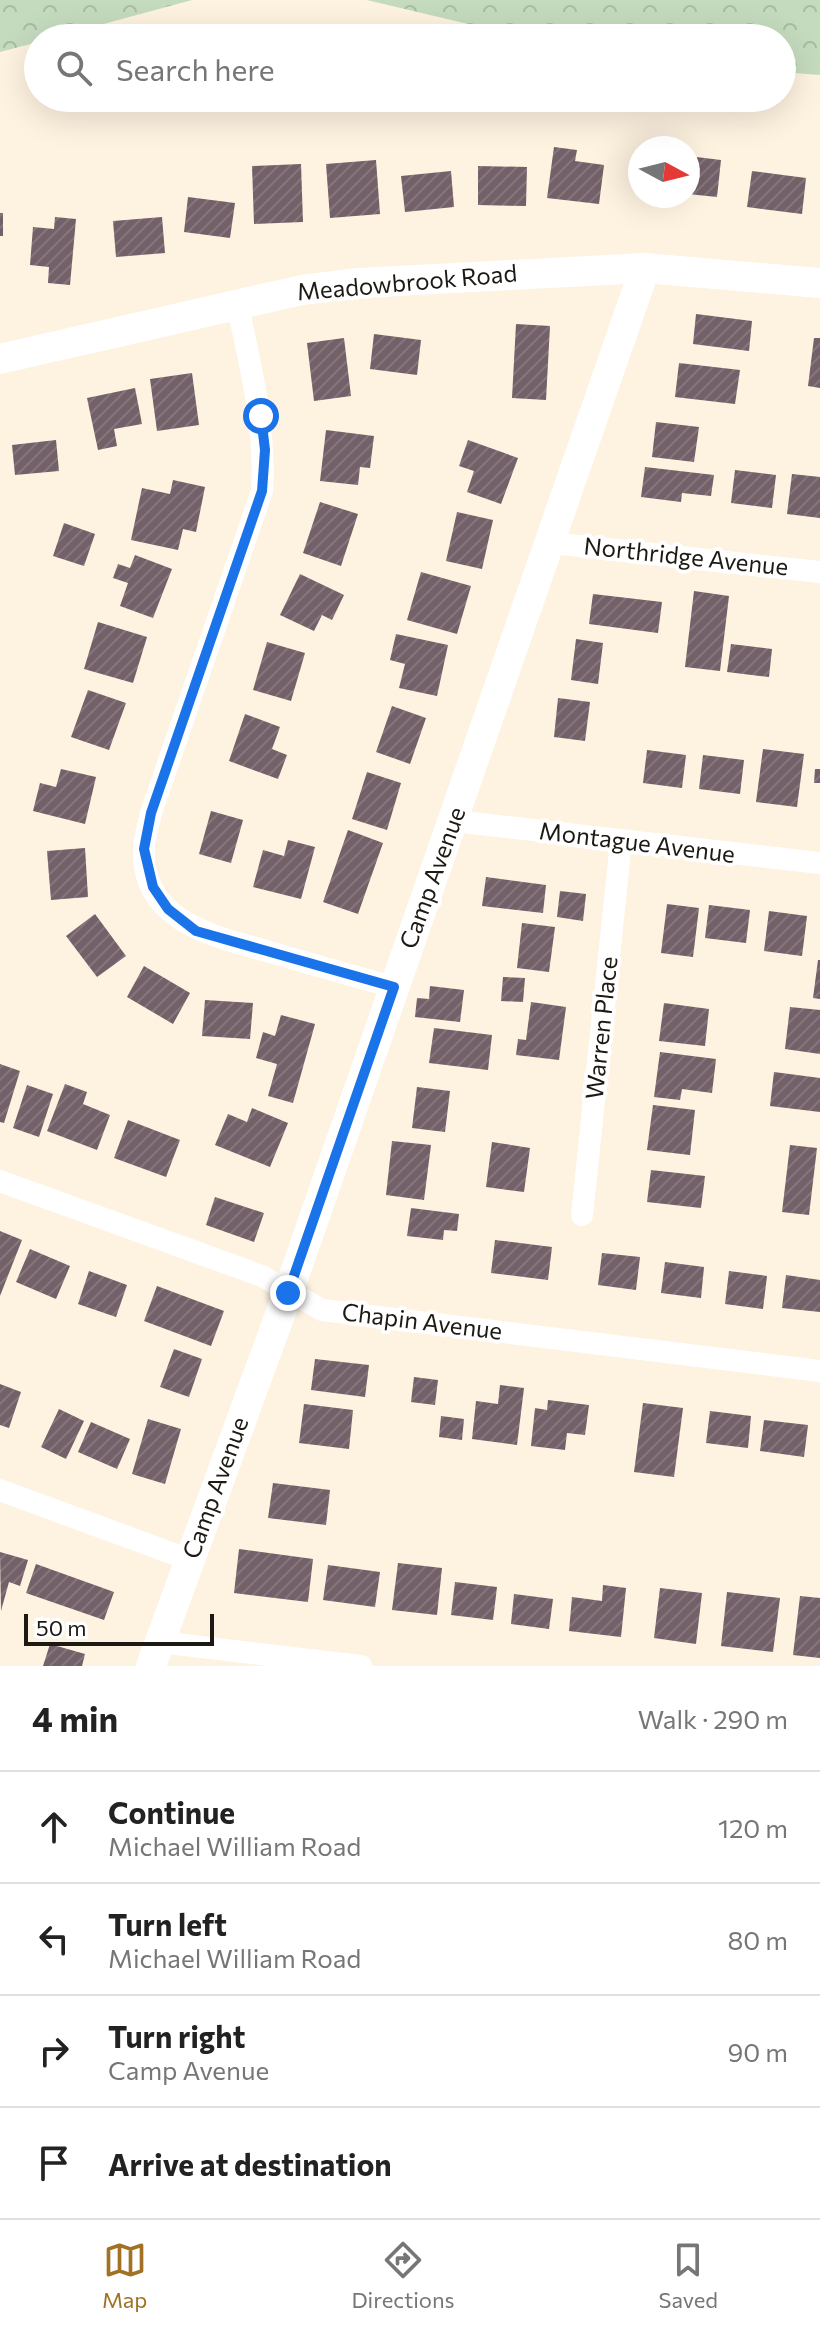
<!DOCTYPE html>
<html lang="en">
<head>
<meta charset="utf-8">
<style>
	:root { --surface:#fff; --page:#f6f6f6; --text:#222; --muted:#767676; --line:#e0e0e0; --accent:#a17124 }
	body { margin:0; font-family:Commissioner,sans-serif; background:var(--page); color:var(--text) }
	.compass { position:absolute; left:628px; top:136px; width:72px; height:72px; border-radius:50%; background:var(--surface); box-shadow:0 8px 32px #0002; rotate:97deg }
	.scale { position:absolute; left:24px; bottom:20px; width:190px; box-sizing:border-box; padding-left:8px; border:4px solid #1d1913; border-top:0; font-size:22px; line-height:28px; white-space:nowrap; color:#1d1913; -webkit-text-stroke:6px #fff; paint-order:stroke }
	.stop { position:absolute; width:24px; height:24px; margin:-18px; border:6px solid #1a73e8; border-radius:50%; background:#fff }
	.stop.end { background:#1a73e8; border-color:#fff; box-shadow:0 2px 8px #0008 }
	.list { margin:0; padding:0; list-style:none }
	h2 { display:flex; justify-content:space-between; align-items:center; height:104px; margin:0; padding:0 32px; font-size:34px }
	h2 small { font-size:26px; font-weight:400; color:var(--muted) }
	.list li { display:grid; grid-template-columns:52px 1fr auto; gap:24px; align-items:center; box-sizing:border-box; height:112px; padding:0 32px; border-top:2px solid var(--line) }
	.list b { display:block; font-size:30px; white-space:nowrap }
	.list p { margin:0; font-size:26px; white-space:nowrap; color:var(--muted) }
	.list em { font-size:26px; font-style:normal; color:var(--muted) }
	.icon { flex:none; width:44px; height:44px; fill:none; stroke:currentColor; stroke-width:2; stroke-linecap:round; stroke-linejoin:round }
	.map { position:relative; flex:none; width:820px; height:1666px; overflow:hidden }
	.search { position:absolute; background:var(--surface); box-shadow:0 8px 32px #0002; left:24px; right:24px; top:24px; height:88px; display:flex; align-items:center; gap:20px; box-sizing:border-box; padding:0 28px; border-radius:44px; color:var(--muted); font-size:30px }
	.sheet { height:552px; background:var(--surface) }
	nav { display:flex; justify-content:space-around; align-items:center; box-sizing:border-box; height:112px; border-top:2px solid var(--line); background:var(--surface); font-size:22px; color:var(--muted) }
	nav a { display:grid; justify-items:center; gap:4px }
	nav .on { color:var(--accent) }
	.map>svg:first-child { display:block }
	.forest { fill:url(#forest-crowns) }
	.building { fill:url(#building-hatch) }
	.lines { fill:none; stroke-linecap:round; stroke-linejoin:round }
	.street { stroke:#fff; stroke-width:22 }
	.secondary { stroke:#fff; stroke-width:30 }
	.route { stroke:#1a73e8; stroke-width:10 }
	.labels { text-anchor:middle; stroke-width:8; stroke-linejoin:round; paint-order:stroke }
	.street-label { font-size:24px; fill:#1d1913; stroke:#fff }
</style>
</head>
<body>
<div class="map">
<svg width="820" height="1666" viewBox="0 0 820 1666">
	<defs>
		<pattern id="forest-crowns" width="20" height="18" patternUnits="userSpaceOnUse" patternTransform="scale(2)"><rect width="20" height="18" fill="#c5dbbe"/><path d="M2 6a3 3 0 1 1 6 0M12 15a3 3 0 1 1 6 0" fill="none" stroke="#a9bba2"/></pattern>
		<pattern id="building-hatch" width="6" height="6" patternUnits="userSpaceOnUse" patternTransform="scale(2)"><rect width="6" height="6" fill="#736068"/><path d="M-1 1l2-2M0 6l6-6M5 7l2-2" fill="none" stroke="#85767c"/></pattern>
	</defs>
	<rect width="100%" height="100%" fill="#fef2e0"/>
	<path class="forest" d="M0,0h192l-140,38h-14v4l-38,10z
		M367,0h453v75l-38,-3v-34h-255z"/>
	<path class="building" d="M554,147l23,3 -2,11 29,4 -5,39 -52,-6z
		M688,156l33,4 -4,37 -29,-3z
		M376,160l4,54 -50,4 -4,-54z
		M301,164l2,58 -49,2 -2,-58z
		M478,166l49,1 -1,39 -48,-1z
		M451,171l3,36 -49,5 -4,-36z
		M752,171l54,7 -4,36 -55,-7z
		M188,197l47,6 -5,35 -46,-6z
		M0,213h3v23h-3z
		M55,217l21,2 -6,66 -22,-2 1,-16 -19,-2 3,-38 21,2z
		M162,217l3,36 -49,4 -3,-36z
		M696,314l56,7 -3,30 -56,-7z
		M516,324l34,2 -4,74 -34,-2z
		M374,334l47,6 -4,35 -47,-6z
		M344,338l7,58 -37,5 -7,-58z
		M814,338h6v50l-12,-2z
		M679,363l61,7 -5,34 -60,-7z
		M192,373l7,52 -42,6 -7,-52z
		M135,388l7,36 -28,5 3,17 -19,4 -11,-52z
		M656,422l43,5 -5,35 -42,-5z
		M326,430l48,6 -4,32 -10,-1 -2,18 -38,-4z
		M56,440l3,31 -44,4 -3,-30z
		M468,440l50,18 -17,46 -34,-12 7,-21 -15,-5z
		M645,467l69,8 -3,21 -29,-3 -1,9 -40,-5z
		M735,470l41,5 -4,33 -41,-5z
		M792,474l28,3v41l-33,-4z
		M173,480l32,7 -9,45 -13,-3 -5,21 -47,-10 11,-52 28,6z
		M320,502l38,12 -17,52 -38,-13z
		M457,512l36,8 -11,49 -36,-8z
		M64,523l31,11 -11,32 -31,-10z
		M135,555l37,14 -19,49 -33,-12 8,-23 -15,-5 5,-14 12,4z
		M421,572l50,14 -14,48 -50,-14z
		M300,574l44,21 -12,25 -10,-5 -8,16 -34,-16z
		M694,591l35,5 -9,75 -35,-4z
		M593,594l69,8 -4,31 -69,-9z
		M98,622l49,15 -14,46 -49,-14z
		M396,634l52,11 -11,51 -38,-8 6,-24 -15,-4z
		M576,639l27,4 -5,41 -27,-4z
		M267,642l38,11 -14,48 -38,-11z
		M731,644l41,5 -3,28 -42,-5z
		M88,690l38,13 -17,47 -38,-13z
		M558,698l32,4 -5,39 -31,-4z
		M392,706l34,12 -16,46 -34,-12z
		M245,714l35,13 -8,22 15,6 -9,24 -49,-18z
		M763,749l41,5 -7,53 -41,-5z
		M647,750l39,5 -4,33 -39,-5z
		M703,755l41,5 -4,34 -41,-5z
		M61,769l35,8 -11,47 -52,-13 7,-28 16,4z
		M815,769h5v14h-6z
		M367,772l34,11 -14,47 -35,-11z
		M211,811l32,9 -12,43 -32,-9z
		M348,830l35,13 -25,71 -35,-12z
		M288,840l27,7 -14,52 -48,-12 10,-37 21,6z
		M85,848l3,49 -37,3 -4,-49z
		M486,877l60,8 -3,28 -61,-7z
		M560,891l26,3 -3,27 -26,-4z
		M667,904l32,4 -6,49 -32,-4z
		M709,905l41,5 -4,33 -41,-5z
		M769,911l38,5 -5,40 -38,-5z
		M95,914l31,42 -29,21 -31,-41z
		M522,923l33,4 -6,45 -32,-4z
		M818,960h2v39l-7,-1z
		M144,966l46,27 -17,31 -46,-27z
		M503,977l22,1 -2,24 -22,-1z
		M430,986l34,4 -4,32 -45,-5 2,-19 12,1z
		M205,1000l48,3 -3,36 -48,-3z
		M531,1002l35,5 -7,53 -43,-5 2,-16 8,1z
		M664,1003l45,6 -4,37 -46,-5z
		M790,1007l30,3v44l-35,-5z
		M281,1015l34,9 -22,79 -25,-7 9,-32 -21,-6 7,-26 12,4z
		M434,1028l58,7 -4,35 -59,-7z
		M660,1052l56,7 -4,34 -30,-4 -2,11 -26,-3z
		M0,1064l20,7 -16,52 -4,-1z
		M774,1072l46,6v34l-50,-6z
		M65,1084l22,8 -4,12 27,11 -13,35 -50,-19z
		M27,1085l26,9 -14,43 -26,-9z
		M417,1087l33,4 -5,41 -33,-4z
		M653,1105l42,5 -5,45 -43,-5z
		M252,1108l36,15 -18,44 -55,-22 13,-31 19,8z
		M128,1120l52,20 -14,37 -52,-19z
		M392,1141l39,4 -7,55 -38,-5z
		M492,1142l38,6 -6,44 -38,-5z
		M790,1145l27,3 -8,67 -27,-3z
		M651,1170l54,6 -4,32 -54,-6z
		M215,1197l49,16 -10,29 -48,-17z
		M411,1208l48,6 -2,17 -13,-1 -1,10 -36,-4z
		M0,1231l22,9 -22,56z
		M495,1240l57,7 -4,33 -57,-7z
		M30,1249l40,17 -14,33 -40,-17z
		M602,1253l38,4 -4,33 -38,-5z
		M665,1262l39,5 -3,31 -40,-5z
		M89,1271l38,14 -11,32 -38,-13z
		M729,1271l38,5 -4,33 -38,-5z
		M786,1275l34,5v32l-38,-4z
		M157,1286l67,25 -13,35 -67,-25z
		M174,1349l28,10 -13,38 -29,-10z
		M315,1359l54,6 -4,32 -54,-7z
		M414,1377l24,3 -3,25 -24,-3z
		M0,1384l21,8 -12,36 -9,-3z
		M500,1385l24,3 -7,57 -45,-6 4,-38 22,3z
		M548,1400l41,5 -4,30 -18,-2 -2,17 -34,-4 4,-38 12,2z
		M643,1403l40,5 -9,69 -40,-5z
		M304,1404l49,6 -4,39 -50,-6z
		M59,1409l25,12 -18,38 -25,-12z
		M710,1411l41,5 -3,32 -42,-5z
		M441,1416l23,3 -2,21 -23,-3z
		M148,1419l33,10 -16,55 -33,-10z
		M764,1420l44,5 -4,32 -44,-6z
		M91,1422l39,17 -13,30 -39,-17z
		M273,1483l57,7 -4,35 -58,-7z
		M239,1549l74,10 -5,43 -74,-9z
		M0,1552l28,8 -8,26 -11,-4 -8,29z
		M398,1563l44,5 -5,47 -45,-5z
		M36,1564l78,28 -10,28 -78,-27z
		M328,1565l52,7 -5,35 -52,-7z
		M455,1582l42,5 -4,33 -42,-5z
		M603,1585l23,3 -5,49 -52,-6 3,-34 30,4z
		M660,1588l42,5 -6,51 -42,-6z
		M727,1592l53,6 -7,54 -52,-6z
		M514,1594l39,5 -4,30 -38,-5z
		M800,1596l20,2v60l-27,-3z
		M50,1644l35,10 -3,12h-39z"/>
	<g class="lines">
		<path class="street" d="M238,307c13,62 28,120 24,184l-111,322c-2,11 -7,24 -7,36 -3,73 72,88 126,103 41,12 82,24 124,35
			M552,543l268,29
			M454,821l366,42
			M0,1181l262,95 60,34 498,61
			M582,1215l39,-373
			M0,1490l190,70
			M159,1642l202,24"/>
		<path class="secondary" d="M0,359l302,-69 57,-7 286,-15 175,15
			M151,1666l137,-373 357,-1025"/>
	</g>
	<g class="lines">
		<path class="route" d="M261,416l4,34 -3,41 -111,322 -7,36 9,38 15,22 28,22 198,56 -106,306"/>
	</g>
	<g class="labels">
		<g class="street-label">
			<text transform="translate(407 283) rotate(-5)" y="8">Meadowbrook Road</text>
			<text transform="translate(686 557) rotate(6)" y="8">Northridge Avenue</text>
			<text transform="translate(637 843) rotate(7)" y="8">Montague Avenue</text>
			<text transform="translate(433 878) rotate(-70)" y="8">Camp Avenue</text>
			<text transform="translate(602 1028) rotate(-84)" y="8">Warren Place</text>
			<text transform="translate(422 1322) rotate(7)" y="8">Chapin Avenue</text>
			<text transform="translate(216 1488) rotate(-70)" y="8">Camp Avenue</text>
		</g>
	</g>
</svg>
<svg class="compass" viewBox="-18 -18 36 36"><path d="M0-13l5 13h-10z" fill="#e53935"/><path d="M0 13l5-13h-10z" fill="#767676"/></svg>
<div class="scale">50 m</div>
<div class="stop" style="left:261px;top:416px"></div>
<div class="stop end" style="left:288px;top:1293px"></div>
<div class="search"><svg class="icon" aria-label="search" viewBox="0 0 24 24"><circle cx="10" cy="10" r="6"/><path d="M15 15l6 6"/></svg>Search here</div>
</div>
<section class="sheet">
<h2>4 min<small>Walk · 290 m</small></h2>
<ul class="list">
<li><svg class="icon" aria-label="ahead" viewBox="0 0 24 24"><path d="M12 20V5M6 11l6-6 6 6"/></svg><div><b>Continue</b><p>Michael William Road</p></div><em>120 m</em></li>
<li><svg class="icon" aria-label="left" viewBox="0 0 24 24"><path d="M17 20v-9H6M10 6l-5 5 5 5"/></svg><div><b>Turn left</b><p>Michael William Road</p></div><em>80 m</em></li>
<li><svg class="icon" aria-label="right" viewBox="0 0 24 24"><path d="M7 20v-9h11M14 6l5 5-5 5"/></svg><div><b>Turn right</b><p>Camp Avenue</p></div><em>90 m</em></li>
<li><svg class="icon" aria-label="arrive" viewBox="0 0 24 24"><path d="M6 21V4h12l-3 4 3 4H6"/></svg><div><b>Arrive at destination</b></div></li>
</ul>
</section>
<nav>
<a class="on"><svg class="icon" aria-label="map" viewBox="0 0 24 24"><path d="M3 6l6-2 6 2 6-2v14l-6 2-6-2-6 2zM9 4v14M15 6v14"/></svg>Map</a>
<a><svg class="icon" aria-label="directions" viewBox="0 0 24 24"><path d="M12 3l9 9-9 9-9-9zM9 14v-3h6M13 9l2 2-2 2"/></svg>Directions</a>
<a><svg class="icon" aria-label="saved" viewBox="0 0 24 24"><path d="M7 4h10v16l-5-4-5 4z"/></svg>Saved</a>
</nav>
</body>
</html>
